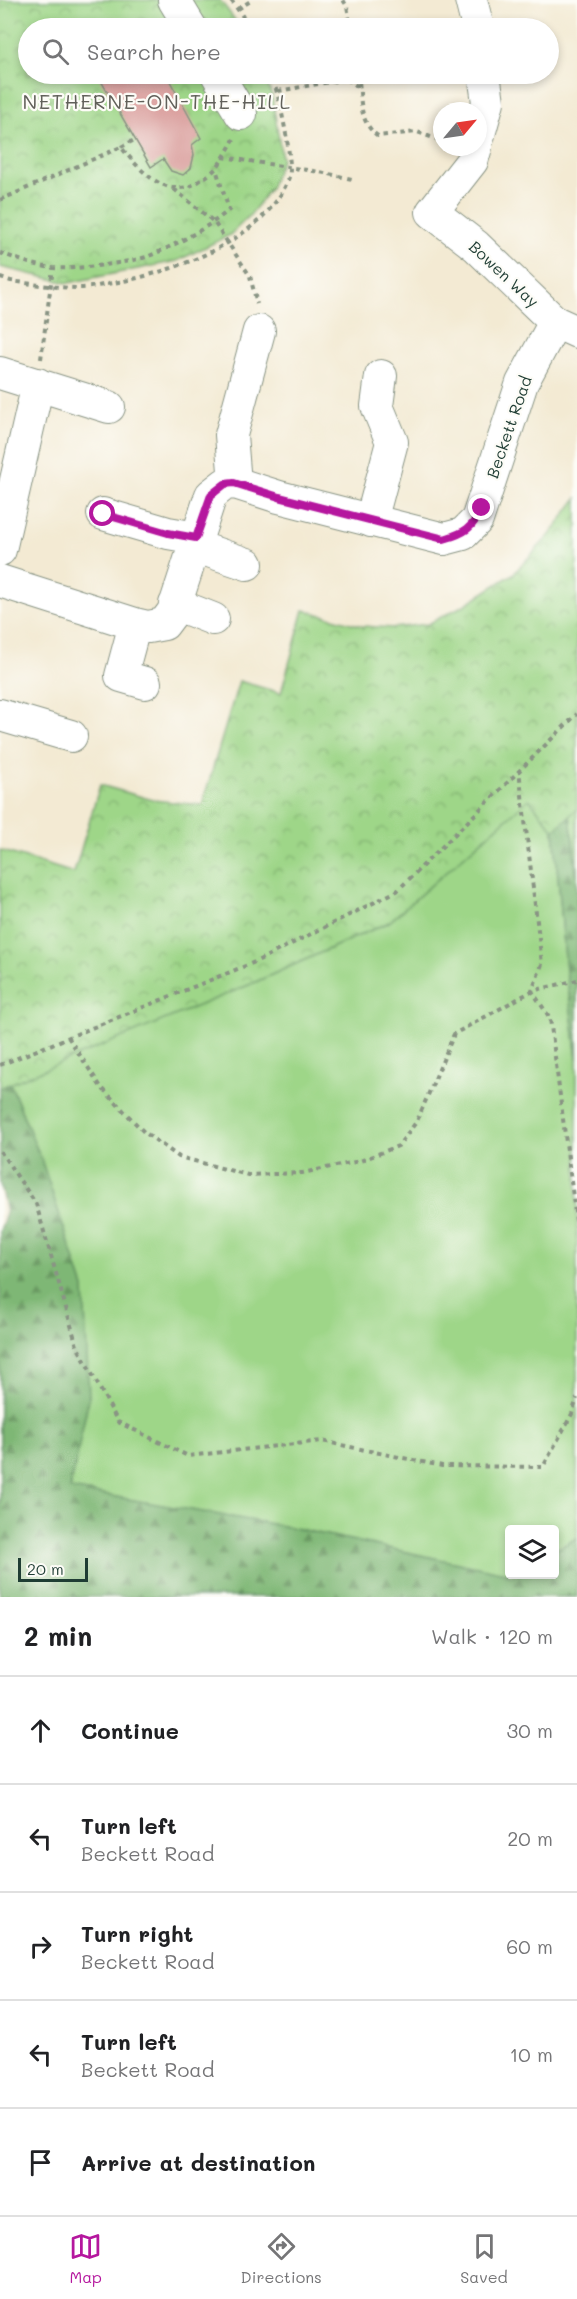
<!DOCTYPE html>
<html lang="en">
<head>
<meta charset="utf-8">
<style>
	:root { --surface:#fff; --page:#f2f2f2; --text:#202124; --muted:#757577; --line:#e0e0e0; --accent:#b5179e }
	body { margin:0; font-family:Mali,sans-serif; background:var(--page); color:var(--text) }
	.controls { position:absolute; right:18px; bottom:18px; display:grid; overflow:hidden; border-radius:6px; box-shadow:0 3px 9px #0003 }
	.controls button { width:54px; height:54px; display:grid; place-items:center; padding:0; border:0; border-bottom:2px solid var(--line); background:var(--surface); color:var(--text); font:30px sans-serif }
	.compass { position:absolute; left:433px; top:102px; width:54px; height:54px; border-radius:50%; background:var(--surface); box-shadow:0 3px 9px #0003; rotate:61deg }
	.scale { position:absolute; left:18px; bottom:15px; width:70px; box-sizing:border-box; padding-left:6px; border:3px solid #1f3d34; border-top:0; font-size:16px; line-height:21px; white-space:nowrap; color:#1f3d34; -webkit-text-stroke:4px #fdfcf7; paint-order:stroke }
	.stop { position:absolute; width:18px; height:18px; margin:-14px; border:4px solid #b5179e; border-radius:50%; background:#fff }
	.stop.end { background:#b5179e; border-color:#fff; box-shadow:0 2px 6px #0008 }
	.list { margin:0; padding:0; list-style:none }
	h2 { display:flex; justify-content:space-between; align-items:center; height:78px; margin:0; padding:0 24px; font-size:26px }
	h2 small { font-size:20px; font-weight:400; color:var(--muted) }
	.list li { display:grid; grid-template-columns:39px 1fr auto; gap:18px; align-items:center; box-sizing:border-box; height:108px; padding:0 24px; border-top:2px solid var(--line) }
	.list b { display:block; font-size:22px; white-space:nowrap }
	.list p { margin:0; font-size:20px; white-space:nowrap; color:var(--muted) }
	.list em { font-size:20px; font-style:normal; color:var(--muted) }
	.icon { flex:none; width:33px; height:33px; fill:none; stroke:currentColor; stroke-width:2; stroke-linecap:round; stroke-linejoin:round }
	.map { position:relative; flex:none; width:577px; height:1597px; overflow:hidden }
	.search { position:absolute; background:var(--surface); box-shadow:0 3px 9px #0003; left:18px; right:18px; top:18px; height:66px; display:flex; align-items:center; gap:15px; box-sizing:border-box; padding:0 21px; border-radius:33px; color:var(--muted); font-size:22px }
	.sheet { height:618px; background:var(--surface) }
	nav { display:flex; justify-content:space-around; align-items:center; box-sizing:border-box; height:84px; border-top:2px solid var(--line); background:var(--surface); font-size:16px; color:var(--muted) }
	nav a { display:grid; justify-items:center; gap:3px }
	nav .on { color:var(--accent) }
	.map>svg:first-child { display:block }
	.green { fill:#9ed688; stroke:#5e8a5e; stroke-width:1.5 }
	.forest { fill:url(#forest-firs); stroke:#4e7a54; stroke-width:1.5 }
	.park { fill:url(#park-crowns); stroke:#5e8a5e; stroke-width:1.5 }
	.building { fill:#dba2a0 }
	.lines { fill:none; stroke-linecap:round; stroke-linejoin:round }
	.minor-casing { stroke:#899484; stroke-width:34 }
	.path { stroke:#899484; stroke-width:4; stroke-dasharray:4.5 4.5; stroke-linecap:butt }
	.minor { stroke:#fff; stroke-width:32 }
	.route { stroke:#b5179e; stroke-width:8 }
	.labels { text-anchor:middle; stroke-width:4.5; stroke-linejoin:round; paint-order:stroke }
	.street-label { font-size:16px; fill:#1f3d34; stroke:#fdfcf7 }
	.quarter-label { font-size:20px; letter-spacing:1.5px; fill:#61605a; stroke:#fdfcf7 }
</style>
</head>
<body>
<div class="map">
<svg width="577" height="1597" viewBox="0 0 577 1597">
	<defs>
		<pattern id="forest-firs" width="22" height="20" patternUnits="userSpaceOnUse" patternTransform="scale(1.5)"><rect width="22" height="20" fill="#7eb774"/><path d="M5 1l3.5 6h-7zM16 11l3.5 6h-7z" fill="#679660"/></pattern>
		<pattern id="park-crowns" width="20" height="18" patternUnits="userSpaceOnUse" patternTransform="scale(1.5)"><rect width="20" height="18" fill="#9ed688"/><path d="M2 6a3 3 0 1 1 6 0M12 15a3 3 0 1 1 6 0" fill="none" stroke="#80af70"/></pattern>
	</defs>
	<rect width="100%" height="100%" fill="#fdfcf7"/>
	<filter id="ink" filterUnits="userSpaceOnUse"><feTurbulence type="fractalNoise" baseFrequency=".0167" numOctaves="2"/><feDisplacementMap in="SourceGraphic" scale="12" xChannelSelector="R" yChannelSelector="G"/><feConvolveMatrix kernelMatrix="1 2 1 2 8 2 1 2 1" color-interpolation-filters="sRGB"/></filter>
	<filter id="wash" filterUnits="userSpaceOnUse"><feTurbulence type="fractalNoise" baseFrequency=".008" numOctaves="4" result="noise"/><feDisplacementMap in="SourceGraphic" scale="24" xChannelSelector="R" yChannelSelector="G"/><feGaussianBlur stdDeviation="1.35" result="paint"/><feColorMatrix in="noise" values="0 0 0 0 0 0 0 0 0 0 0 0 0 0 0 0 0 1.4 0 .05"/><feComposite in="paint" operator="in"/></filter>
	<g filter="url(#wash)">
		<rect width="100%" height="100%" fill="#f3ead3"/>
		<path class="green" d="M529,798l25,32 12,140 11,89v479l-22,12 -1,-20h-44l-2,44 -219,-47 -220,-38 20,-92 -48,-238 -31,-76 241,-99 138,-62z
			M577,809v70l-7,-64z"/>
		<path class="forest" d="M570,815l7,64v180l-11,-89 -12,-140z
			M10,1083l31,76 43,129 5,109 -19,92 219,38 221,47h44l1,-24 22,-12v59h-577v-366l6,-18 -6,-30v-95z"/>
		<path class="park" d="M0,0h220l21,28h-213v46h235l9,22 10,63 -12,29 -18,25 -22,22 -53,26 -109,22 -68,-16z
			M577,498v311l-23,21 -25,-31 -140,123 -138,62 -251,104v-238l74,23 26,-88 53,15 49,5 37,-124 42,12 23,-83 58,16 31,2 35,-4 38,-20 47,-30 37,-39z"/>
		<g id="blocks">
			<path class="building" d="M137,21l4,7h-18z
				M97,74h69l35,64 -9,7 2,10 -3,13 -8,7 -12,-4 -8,-12 -12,8z"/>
		</g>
	</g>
	<g filter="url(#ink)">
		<use href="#blocks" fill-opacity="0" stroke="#899484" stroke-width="1.5"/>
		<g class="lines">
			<defs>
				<path id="minor" d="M174,0l17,28
					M471,0l7,28
					M217,74l24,40
					M478,138l10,-36 -4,-28
					M476,147l-4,14 -40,51 44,34 79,76 22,10
					M0,373l109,34
					M235,483l-4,-48 28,-104
					M103,514l65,19 29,5
					M371,521l21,-79 -15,-36 4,-30
					M194,546l53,18
					M0,550l38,-166
					M0,581l135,43 13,3 16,-3 9,-12 38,-117 14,-11 10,-1 44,14 165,42 19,-5 14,-14 45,-137 33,-61
					M175,604l38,15
					M135,624l-14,52 24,7
					M0,715l71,21"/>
			</defs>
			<use href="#minor" class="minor-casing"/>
			<path class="path" d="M231,0l20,28
				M343,0l4,6 4,22
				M238,9l14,-9
				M358,74c4,22 -1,47 20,62l39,-4 25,9
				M347,79l14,10
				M278,91l69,-12 5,-5
				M121,147l15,-8
				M223,157l97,15 32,7
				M174,189l40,33 36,54 7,28
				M0,200l121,-53c20,25 49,57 81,32 5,-3 11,-7 15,-12 7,-9 12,-19 17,-28
				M0,253c17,6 35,13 53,15 22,2 76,-5 96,-12 25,-10 60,-29 80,-46l-13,-41
				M0,278l11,3c22,3 46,7 68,7 9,0 19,-2 28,-4 60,-9 160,-43 182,-107 5,-15 -11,-87 -18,-103
				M41,359l12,-91
				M577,980l-45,11 18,27 27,210
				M68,1037l33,50 43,45 35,25 69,18 54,-2 58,-12 38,-15 19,-25 37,-87 78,-43 10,-27 -23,-194
				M0,1065l255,-103 142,-71 180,-177
				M0,1151l36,53 41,142 41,76 70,34 134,-15 120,25 101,1 29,-53 5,-16"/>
			<use href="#minor" class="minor"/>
		</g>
	</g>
	<g class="lines" filter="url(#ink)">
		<path class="route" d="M103,514l65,19 28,5 15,-43 14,-11 9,-1 45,14 165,42c21,-6 29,-11 38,-31"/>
	</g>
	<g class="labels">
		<g class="street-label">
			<text transform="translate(504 274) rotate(43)" y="6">Bowen Way</text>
			<text transform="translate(509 427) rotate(-71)" y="6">Beckett Road</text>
		</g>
		<g class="quarter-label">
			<text x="157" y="109">NETHERNE-ON-THE-HILL</text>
		</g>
	</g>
</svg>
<div class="controls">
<button><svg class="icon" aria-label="layers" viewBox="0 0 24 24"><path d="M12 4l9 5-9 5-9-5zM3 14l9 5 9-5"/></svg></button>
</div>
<svg class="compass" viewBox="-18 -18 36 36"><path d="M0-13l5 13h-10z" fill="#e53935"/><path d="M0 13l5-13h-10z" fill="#757577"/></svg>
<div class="scale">20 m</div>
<div class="stop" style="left:103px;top:514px"></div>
<div class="stop end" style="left:482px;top:508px"></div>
<div class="search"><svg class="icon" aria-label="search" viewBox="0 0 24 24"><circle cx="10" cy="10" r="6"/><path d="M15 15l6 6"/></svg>Search here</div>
</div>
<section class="sheet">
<h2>2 min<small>Walk · 120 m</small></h2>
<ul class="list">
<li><svg class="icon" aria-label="ahead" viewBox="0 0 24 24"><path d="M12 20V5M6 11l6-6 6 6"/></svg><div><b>Continue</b></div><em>30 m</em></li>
<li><svg class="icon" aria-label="left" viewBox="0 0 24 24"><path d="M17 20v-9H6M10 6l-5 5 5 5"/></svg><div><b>Turn left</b><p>Beckett Road</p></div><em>20 m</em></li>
<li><svg class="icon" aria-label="right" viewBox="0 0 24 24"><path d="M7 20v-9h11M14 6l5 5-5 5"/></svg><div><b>Turn right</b><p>Beckett Road</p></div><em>60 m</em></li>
<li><svg class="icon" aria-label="left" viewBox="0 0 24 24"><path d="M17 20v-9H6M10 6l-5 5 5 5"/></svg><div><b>Turn left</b><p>Beckett Road</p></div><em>10 m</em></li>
<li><svg class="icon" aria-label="arrive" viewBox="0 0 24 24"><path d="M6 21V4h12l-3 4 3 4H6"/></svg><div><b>Arrive at destination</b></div></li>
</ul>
</section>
<nav>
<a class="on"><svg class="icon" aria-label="map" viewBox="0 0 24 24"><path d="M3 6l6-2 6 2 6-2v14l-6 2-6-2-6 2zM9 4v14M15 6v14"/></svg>Map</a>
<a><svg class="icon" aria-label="directions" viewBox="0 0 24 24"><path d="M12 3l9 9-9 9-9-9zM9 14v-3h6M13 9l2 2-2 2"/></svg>Directions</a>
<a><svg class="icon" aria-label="saved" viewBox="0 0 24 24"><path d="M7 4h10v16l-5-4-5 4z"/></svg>Saved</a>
</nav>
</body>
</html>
